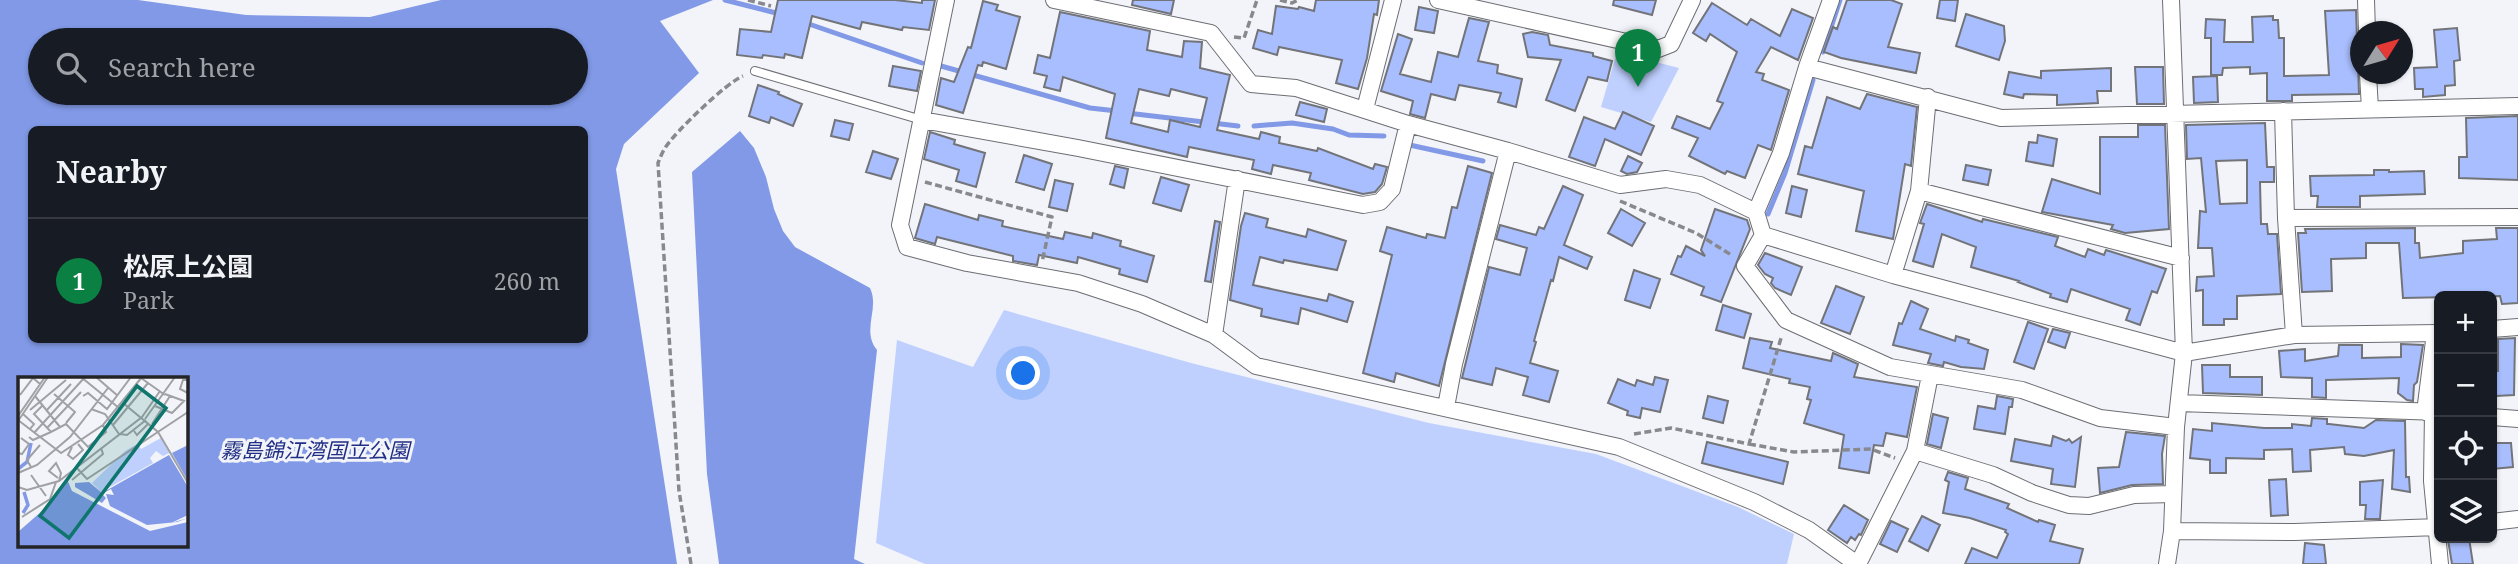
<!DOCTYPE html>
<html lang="en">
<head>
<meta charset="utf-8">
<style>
	:root { --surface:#171b24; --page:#20242c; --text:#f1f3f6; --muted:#9ea1a6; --line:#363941; --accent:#0b8043 }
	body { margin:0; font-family:"Noto Serif","Noto Sans JP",serif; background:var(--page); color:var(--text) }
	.controls { position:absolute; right:21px; bottom:21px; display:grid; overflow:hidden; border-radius:10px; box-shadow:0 2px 5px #0004 }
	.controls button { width:63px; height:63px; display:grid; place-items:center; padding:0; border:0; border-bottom:2px solid var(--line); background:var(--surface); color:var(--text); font:35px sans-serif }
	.compass { position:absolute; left:2350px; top:21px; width:63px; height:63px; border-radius:50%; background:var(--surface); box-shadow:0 2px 5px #0004; rotate:53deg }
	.you { position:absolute; left:1024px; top:374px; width:24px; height:24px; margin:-18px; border:5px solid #fff; border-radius:50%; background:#1a73e8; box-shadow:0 0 0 10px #1a73e833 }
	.badge { display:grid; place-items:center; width:46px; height:46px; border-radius:50%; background:var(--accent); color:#fff; font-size:23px; font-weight:700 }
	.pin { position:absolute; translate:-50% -58px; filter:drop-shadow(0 2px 4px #0008) }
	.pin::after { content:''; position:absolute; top:37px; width:24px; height:21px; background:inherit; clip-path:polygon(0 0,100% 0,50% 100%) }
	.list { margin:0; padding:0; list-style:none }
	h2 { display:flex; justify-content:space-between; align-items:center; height:91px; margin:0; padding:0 28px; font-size:30px }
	h2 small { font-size:23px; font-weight:400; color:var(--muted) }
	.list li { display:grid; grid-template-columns:46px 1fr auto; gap:21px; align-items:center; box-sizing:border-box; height:126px; padding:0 28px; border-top:2px solid var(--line) }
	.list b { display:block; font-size:26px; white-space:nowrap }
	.list p { margin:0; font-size:23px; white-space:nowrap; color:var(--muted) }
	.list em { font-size:23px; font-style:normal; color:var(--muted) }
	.icon { flex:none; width:38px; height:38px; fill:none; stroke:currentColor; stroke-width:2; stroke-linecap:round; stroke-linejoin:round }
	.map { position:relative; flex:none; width:2518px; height:564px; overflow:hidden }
	.search { position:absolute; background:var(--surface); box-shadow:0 2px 5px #0004; left:28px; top:28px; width:560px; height:77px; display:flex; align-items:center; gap:18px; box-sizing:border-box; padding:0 24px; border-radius:38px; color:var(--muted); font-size:26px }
	.panel { position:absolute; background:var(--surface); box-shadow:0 2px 5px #0004; left:28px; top:126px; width:560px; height:217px; border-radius:10px }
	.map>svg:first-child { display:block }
	.green { fill:#bfd0ff }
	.water { fill:#8199e6; fill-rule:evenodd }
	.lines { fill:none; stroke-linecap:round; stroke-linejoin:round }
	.stream { stroke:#8199e6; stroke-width:5 }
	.building { fill:#a9befe; stroke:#727479; stroke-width:2; fill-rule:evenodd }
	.lane-casing { stroke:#6c6e73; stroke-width:10 }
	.street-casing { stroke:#6c6e73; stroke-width:18 }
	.path { stroke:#88898d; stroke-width:3.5; stroke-dasharray:7 3.5; stroke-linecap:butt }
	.lane { stroke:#fff; stroke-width:8 }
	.street { stroke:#fff; stroke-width:16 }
	.labels { text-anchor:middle; stroke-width:6; stroke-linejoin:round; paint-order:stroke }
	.park-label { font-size:21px; font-style:italic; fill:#202e86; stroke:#f2f4f9 }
	.inset-river { fill:none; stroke:#8199e6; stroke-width:3.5 }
	.inset-road { fill:none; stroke:#a0a1a5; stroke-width:2 }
	.view { fill:#0f766e; fill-opacity:0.15; stroke:#0f766e; stroke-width:3.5 }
	.inset-edge { fill:none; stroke:#242426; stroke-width:3.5 }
</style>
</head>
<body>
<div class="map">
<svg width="2518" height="564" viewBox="0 0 2518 564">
	<rect width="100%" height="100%" fill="#f2f4f9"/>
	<path class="green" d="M1617,52l62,16 -28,54 -50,-15z
		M1004,310l187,53 238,60 167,31 142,53 56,27 -7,30h-862l-49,-21 21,-203 76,27z"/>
	<path class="water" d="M0,0h138l108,15 124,2 71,-17h272l-53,21 39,52 -75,71 -8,25 61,395h-677zM40,40h536v53h-536zM32,130h552v210h-552zM19,378h167v167h-167z
		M740,131l14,17 12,29 8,32 9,22 12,16 75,41c10,21 -9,42 7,62l-23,209 11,5h-146l-12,-90 -15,-302z"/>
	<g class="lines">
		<path class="stream" d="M725,0l55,14
			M806,23l116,40
			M1823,52l17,-52
			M941,66l149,42 27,3
			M1127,113l111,13
			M1254,126l38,-3 41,6 16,6 35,1
			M1405,144l78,17
			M1768,214l17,-41 28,-93"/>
	</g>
	<path class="building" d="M778,0h117l27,3v-3h13l-6,30 -26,-3 -1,3 -40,-8 -2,7 -48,-13 -10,42 -17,-4 -1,4 -21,-3 -1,3 -25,-3 3,-26 31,3z
		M1133,0h41l-3,14 -39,-9z
		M1316,0h63l-2,15 -3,-1 -7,44 -9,31 -22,-6 6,-23 -63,-13 -2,8 -24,-7 5,-18 14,4 4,-28 22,3 1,-2 15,4z
		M1614,0h42l-4,15 -39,-10z
		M1847,0h44l11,4 -14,43 32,6 -4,20 -75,-15 -17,-6 9,-25 4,2z
		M1940,0h18l-3,21 -18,-3z
		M983,1l15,4 -2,5 24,7 -14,52 -23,-7 -1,4 -4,-1 -15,48 -27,-8 5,-27 13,4 14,-35 3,1z
		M1712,3l35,22 4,-6 29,17 12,-27 21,9 -15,42 -27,-13 -15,25 8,2 -2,6 27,10 -18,60 -13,-5 -13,33 -18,-7 -2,3 -36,-18 9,-18 -26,-10 5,-12 33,13 13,-26 -6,-2 20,-49 -27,-18 -4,7 -13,-8z
		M1419,7l19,4 -4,22 -19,-3z
		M2356,10l3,84 -67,1v6h-25v-28l-17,1v-7l-27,1 -1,7h-11v-37h-6l1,-19 19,1 -1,22h29l-1,-25 21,-1v4h5l1,18h5v38l45,-1 -4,-64z
		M1060,12l90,19 -3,19 35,7 2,-16 18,1 -2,26 30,7 -13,55 42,9 2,-7 19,5 -1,6 38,8 1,-3 55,21 2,-5 12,3 -5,17 -7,8 -12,2 -54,-14 2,-7 -38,-8 -2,9 -19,-5 2,-9 -65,-13 -2,10 -81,-19 9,-44 -52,-17 -3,14 -16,-4 3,-11 -13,-3 4,-18 12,3zM1139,89l30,7 2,-7 36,9 -7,29 -30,-7 -2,12 -37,-9z
		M1966,14l38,12 1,15 -6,19 -43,-14z
		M1469,18l20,4 -11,39 20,4 -1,8 25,6 -6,28 -18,-5 3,-9 -42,-8 -4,15 -24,-6 -6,24 -15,-4 3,-13 -32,-10 17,-57 14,5 -12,35 31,8 7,-30 20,5z
		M2457,28l3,32 -6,1 1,24 -10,1v9l-22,2v-8h-8l-1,-21 23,-1 -3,-37z
		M1532,32l16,3 2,10 43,8v3l19,5 -5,20 -19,-4 -13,34 -29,-11 15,-40 -33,-3 -5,-23z
		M893,66l28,5 -4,20 -28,-5z
		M2135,67h28l1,37h-27z
		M2111,68v23h-14l1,12 -41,2v-10l-33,-1 -1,4 -19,-4 5,-22 32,6v-7z
		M2217,76l1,26 -24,1 -1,-26z
		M758,85l21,7 -1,2 24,10 -9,22 -22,-9 -2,6 -20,-7z
		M1867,94l50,13 -6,59 -6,-2 -12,75 -37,-8 8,-40 -66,-17 7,-28 7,2 15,-51 33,12z
		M1300,102l27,7 -3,13 -28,-7z
		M1623,112l31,14 -13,29 -36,-16 -10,27 -26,-9 15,-40 31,12z
		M2518,116v64l-59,-2v-21h8l-1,-39z
		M835,120l18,4 -4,16 -18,-4z
		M2265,123l2,44h7v15h-14l1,42h6l1,10h9l4,60 -44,2v23h-13v6h-21v-35l-7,1 1,-14 17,-1 -2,-28h-14l2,-37 6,1 -5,-54 -14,1 -1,-34zM2247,160v43l-27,1 -4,-43z
		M2138,125h27l4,104 -44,4 -14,-4 2,-4 -71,-13 10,-33 48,15v-57h38z
		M930,132l25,8 -1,4 31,9 -9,34 -20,-6 3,-11 -35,-11z
		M2038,135l19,4 -4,27 -27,-5 3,-19 8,1z
		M873,151l25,8 -7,20 -25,-7z
		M1024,155l28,9 -8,26 -28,-8z
		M1628,156l14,7 -5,9 -10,2 -6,-3z
		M1966,165l25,5 -3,15 -25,-5z
		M1115,166l13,3 -4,19 -14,-4z
		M1468,166l24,7 -53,213 -43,-13 -2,9 -31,-9 29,-118 -12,-4 7,-24 39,11 1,-4 18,4 7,-31 5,1z
		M2374,170h15v2l35,-1 1,23 -65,2v11h-43l1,-11h-7l-1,-20 64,-1z
		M1161,177l28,8 -8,26 -28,-8z
		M1055,180l18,4 -6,27 -18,-4z
		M1563,186l20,9 -19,50 28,12 -5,12 -28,-12 -6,24 -2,-1 -17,61 2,1 -6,21 28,8 -9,31 -26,-7 5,-18 -32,-9 -4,17 -30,-7 27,-111 31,8 7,-27 -31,-9 4,-14 36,10 3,-8 5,2z
		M1792,186l15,4 -6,27 -15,-4z
		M925,204l53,16 1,-5 24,6 -1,5 61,13 2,-7 27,6 1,-5 28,8 -1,5 34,10 -7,26 -28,-8 1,-5 -42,-12 -1,6 -38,-8 -2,10 -24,-4v-5l-76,-19 -2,7 -20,-6z
		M1927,204l55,18 1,-3 75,18 -3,9 30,11 3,-8 16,6 2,-5 60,19 -9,24 -5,-2 -12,34 -14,-5 4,-11 -59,-20 -4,13 -17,-5 1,-3 -33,-12 1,-1 -48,-14 5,-20 -34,-13 -9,33 -20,-6 11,-37 -4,-1z
		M1621,209l24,14 -13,23 -24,-13z
		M1715,209l32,11 3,9 -29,73 -20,-7 3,-8 -33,-13 7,-18 3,1 5,-11 19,10 -4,-6z
		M1245,213l23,6 -2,8 40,10 2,-8 38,12 -9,29 -53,-10 -1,3 -23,-6 -7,28 74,16 2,-7 24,8 -6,20 -46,-14 -3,16 -37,-8 1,-7 -32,-9 11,-74z
		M1215,221l5,1 -9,60 -6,-1z
		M2415,228v15h4l1,15 43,-5v-12l34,-2 -1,-11h22v75l-16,1 -2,-8 -97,2 -4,-55h-33v15l-35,1 1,32 -30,1 -4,-59h8l-1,-4z
		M1765,253l37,14 -11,28 -16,-7 -4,-5 2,-5 -8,-4 -7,-9z
		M1634,270l26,9 -10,29 -25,-8z
		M1836,286l28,11 -14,37 -29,-11z
		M1911,301l17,8 -8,20 35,12 1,-5 13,4 -1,3 20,7 -4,19 -23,-2 -17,-5 -1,4 -15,-3 3,-9 -38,-9 6,-22 3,1z
		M1723,305l28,9 -7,24 -28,-8z
		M2028,322l20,7 -14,40 -20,-7z
		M2053,329l17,4 -5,15 -17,-6z
		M1750,338l22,4 -2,6 61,13 2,-8 25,11 -4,13 63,10 -10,50 -21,-4 -3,13 -9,-1 -5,28 -30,-5 5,-33 -40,-12 7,-23 -4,-1 3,-12 -21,-4 1,-4 -47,-11z
		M2515,338l-1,57 -18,1 -1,-25h3v-32z
		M2401,344l22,1 -6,37 -3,3 -1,16 -6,-1 -9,-7 1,-15 -73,2v18l-14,-1v-19l-31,-1 -2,-26 26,-2v12l33,-5 1,-11h23v13l39,-1z
		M2202,365h28v12h32v18l-59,-2z
		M1655,377l13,3 -8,32 -18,-4 -2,10 -13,-3 1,-4 -20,-8 10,-24 17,7 2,-6 16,5z
		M1708,396l20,5 -5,22 -20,-5z
		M1997,396l16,3 -1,8h-3l-4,27 -31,-5 4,-23 17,3z
		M1933,414l15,4 -7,30 -14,-4z
		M2312,418l15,1v5h2l35,4 12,-8 29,1 1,56h3l1,15 -18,-3 2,-39 -30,6 -19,-2 -1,-7 -34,3 1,21 -18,1 -1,-23 -28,1v9l-38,-1v15h-16v-13l-20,-2 3,-29 19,2v-8l52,5h28v-4l19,2z
		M2126,432l39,4 -3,18 1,30 -31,1 -32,8 -2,-25 21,-1z
		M2053,436l13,5 3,-2 3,4 9,-6 -6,50 -24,-3 2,-15 -42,-8 4,-22 36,7z
		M1707,442l81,20 -5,22 -81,-21z
		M2492,443h19l2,24 -21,2z
		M1948,472l20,6 -3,11 44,15 -2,4 31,14 1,-2 16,5 -5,16 33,8 -4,15h-114l7,-16 25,10 11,-24 -3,-2 1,-2 -36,-12 -27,-5 6,-31 -4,-2z
		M2286,479l2,36 -17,1 -2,-36z
		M2383,480l-3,39h-15l1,-14h-6v-23z
		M1844,505l24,15 -7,15 -2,-1 -4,6 -4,-3 -4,6 -19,-13z
		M1922,516l18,9 -12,26 -19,-10z
		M1891,521l17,8 -11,23 -17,-8z
		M2460,538h9l4,26h-21l-4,-24z
		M2305,543l19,2 2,19h-23z"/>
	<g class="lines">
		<defs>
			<path id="lane" d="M755,71l167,49"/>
			<path id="street" d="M946,0l-46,225 7,22 60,16 111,20 64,21 72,31 42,31 363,81 135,55 55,28 48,34
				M1054,0l157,33 40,51 45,4 112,36 100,27 112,34 46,-6 34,6 56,27
				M1438,0l220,49 13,-5 21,-44
				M1831,0l-24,67 -26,86 -25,59 7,23 130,40 291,78 110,-18 145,-2
				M2366,0l1,32
				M1807,67l194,51 517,-12
				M2368,74l2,35
				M1365,109l28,-109
				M2283,111l3,107 8,117
				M922,120l156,28 285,57 17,-3 12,-13 16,-65
				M1919,191l262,67
				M2286,218l232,-1
				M1763,235l-18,31 41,54 104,47 132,23 78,28 76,9
				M1893,275l26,-84 9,-94
				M2492,329l26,-2
				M1214,335l23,-156
				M1930,375l-15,76 78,24 39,18 37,12 20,1 45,-11 39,-1
				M2179,403l260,9
				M1446,407l8,-43 54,-213
				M2425,412l10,-79
				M2433,412l-1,69 8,83
				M2492,417l26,2
				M2492,522l26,-3
				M2172,531l123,1 144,-5
				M1858,564l57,-113
				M2167,564l5,-33 4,-104 8,-74 -13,-353"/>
		</defs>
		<use href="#lane" class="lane-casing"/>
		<use href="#street" class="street-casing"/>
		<path class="path" d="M748,0l23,6
			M1280,0l12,3 6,-3
			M1234,37l10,1 13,-38
			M925,182l127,35 -10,45
			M1620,201l76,32 37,23
			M1634,434l37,-6 78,16 33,-109
			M1749,444l45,8 77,-3 24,9
			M691,564l-12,-73 -21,-328c2,-5 4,-10 7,-15 9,-15 62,-66 78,-72"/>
		<use href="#lane" class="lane"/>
		<use href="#street" class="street"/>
	</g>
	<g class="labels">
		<g class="park-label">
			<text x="315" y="458">霧島錦江湾国立公園</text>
		</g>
	</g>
	<g transform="translate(18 377)">
		<rect width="170" height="170" fill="#f2f4f9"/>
		<path d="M143,61l8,15 -6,3 -7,-5 -6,7 3,5 -52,29 -9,-9 33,-32 12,-7 4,5z" fill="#bfd0ff"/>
		<path d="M170,68v36l-16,-28zM151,78l19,32v28l-17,8 17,-5 -11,4 -30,3 -37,-19 -4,-12 8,1 -3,-6 -9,5 4,4 -4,5 -27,-16v-4l14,-1 13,11zM49,102l5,12 78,40 38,-9v24h-170v-14l32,-28z" fill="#8199e6"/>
		<path class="inset-river" d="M0,92l9,-7 4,-19M5,136l5,-8 -4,-13"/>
		<path class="inset-road" d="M63,0l38,31M78,0l22,19M123,1l24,17M170,3h-5l-3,9 8,4M36,17l21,18 -9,11M2,18l13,-17 7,6M17,19l25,31M65,19l5,-3 19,16 24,-32M105,26l35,29 30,51M24,29l-8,8 17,18 15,-8 22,23 18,-15 -3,-7M137,29l17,7 12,-12 -19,-7M73,32l14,5 14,20M12,33l36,-30M28,34l25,-27M5,37l11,10 -4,5M0,39l27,-39M127,42l30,-42M0,43l43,33 42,-28 39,-48M0,44l30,-44M134,47l18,-28M95,48l35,-42M29,51l34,-36M116,54l3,4 12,-12M16,56l51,-56M102,57l7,1 19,-15M11,60l4,3 18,-8M54,70l-4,8 5,4 10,-9 -5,-6M0,76l4,1 7,-10 -8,-6M13,90l-4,-7 13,-15M58,90l11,12 101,-67M0,96l19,-8 33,-28 38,-49M13,98l15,21M40,101l-9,-7 7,-8 5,10 -2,8M54,103l31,-26 -2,-6M0,110l9,3 32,-9 83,-64 18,-26M4,140l28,-18 6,-17"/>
		<path class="view" d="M119,9l29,22 -97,130 -29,-22z"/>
		<rect width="170" height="170" class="inset-edge"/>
	</g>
</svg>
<div class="controls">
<button>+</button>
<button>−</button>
<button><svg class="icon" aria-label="locate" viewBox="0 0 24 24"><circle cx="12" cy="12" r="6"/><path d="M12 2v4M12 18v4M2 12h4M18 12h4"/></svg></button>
<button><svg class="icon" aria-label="layers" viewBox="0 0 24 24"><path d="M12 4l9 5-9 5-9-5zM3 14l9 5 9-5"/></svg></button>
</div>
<svg class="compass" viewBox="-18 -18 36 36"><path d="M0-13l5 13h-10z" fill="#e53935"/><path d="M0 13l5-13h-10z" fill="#9ea1a6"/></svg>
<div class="you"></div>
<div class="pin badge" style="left:1638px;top:87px">1</div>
<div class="search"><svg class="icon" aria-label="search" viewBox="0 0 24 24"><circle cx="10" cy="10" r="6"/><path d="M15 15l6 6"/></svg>Search here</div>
<section class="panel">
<h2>Nearby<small></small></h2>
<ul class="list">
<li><span class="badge">1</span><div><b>松原上公園</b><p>Park</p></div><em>260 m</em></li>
</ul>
</section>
</div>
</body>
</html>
